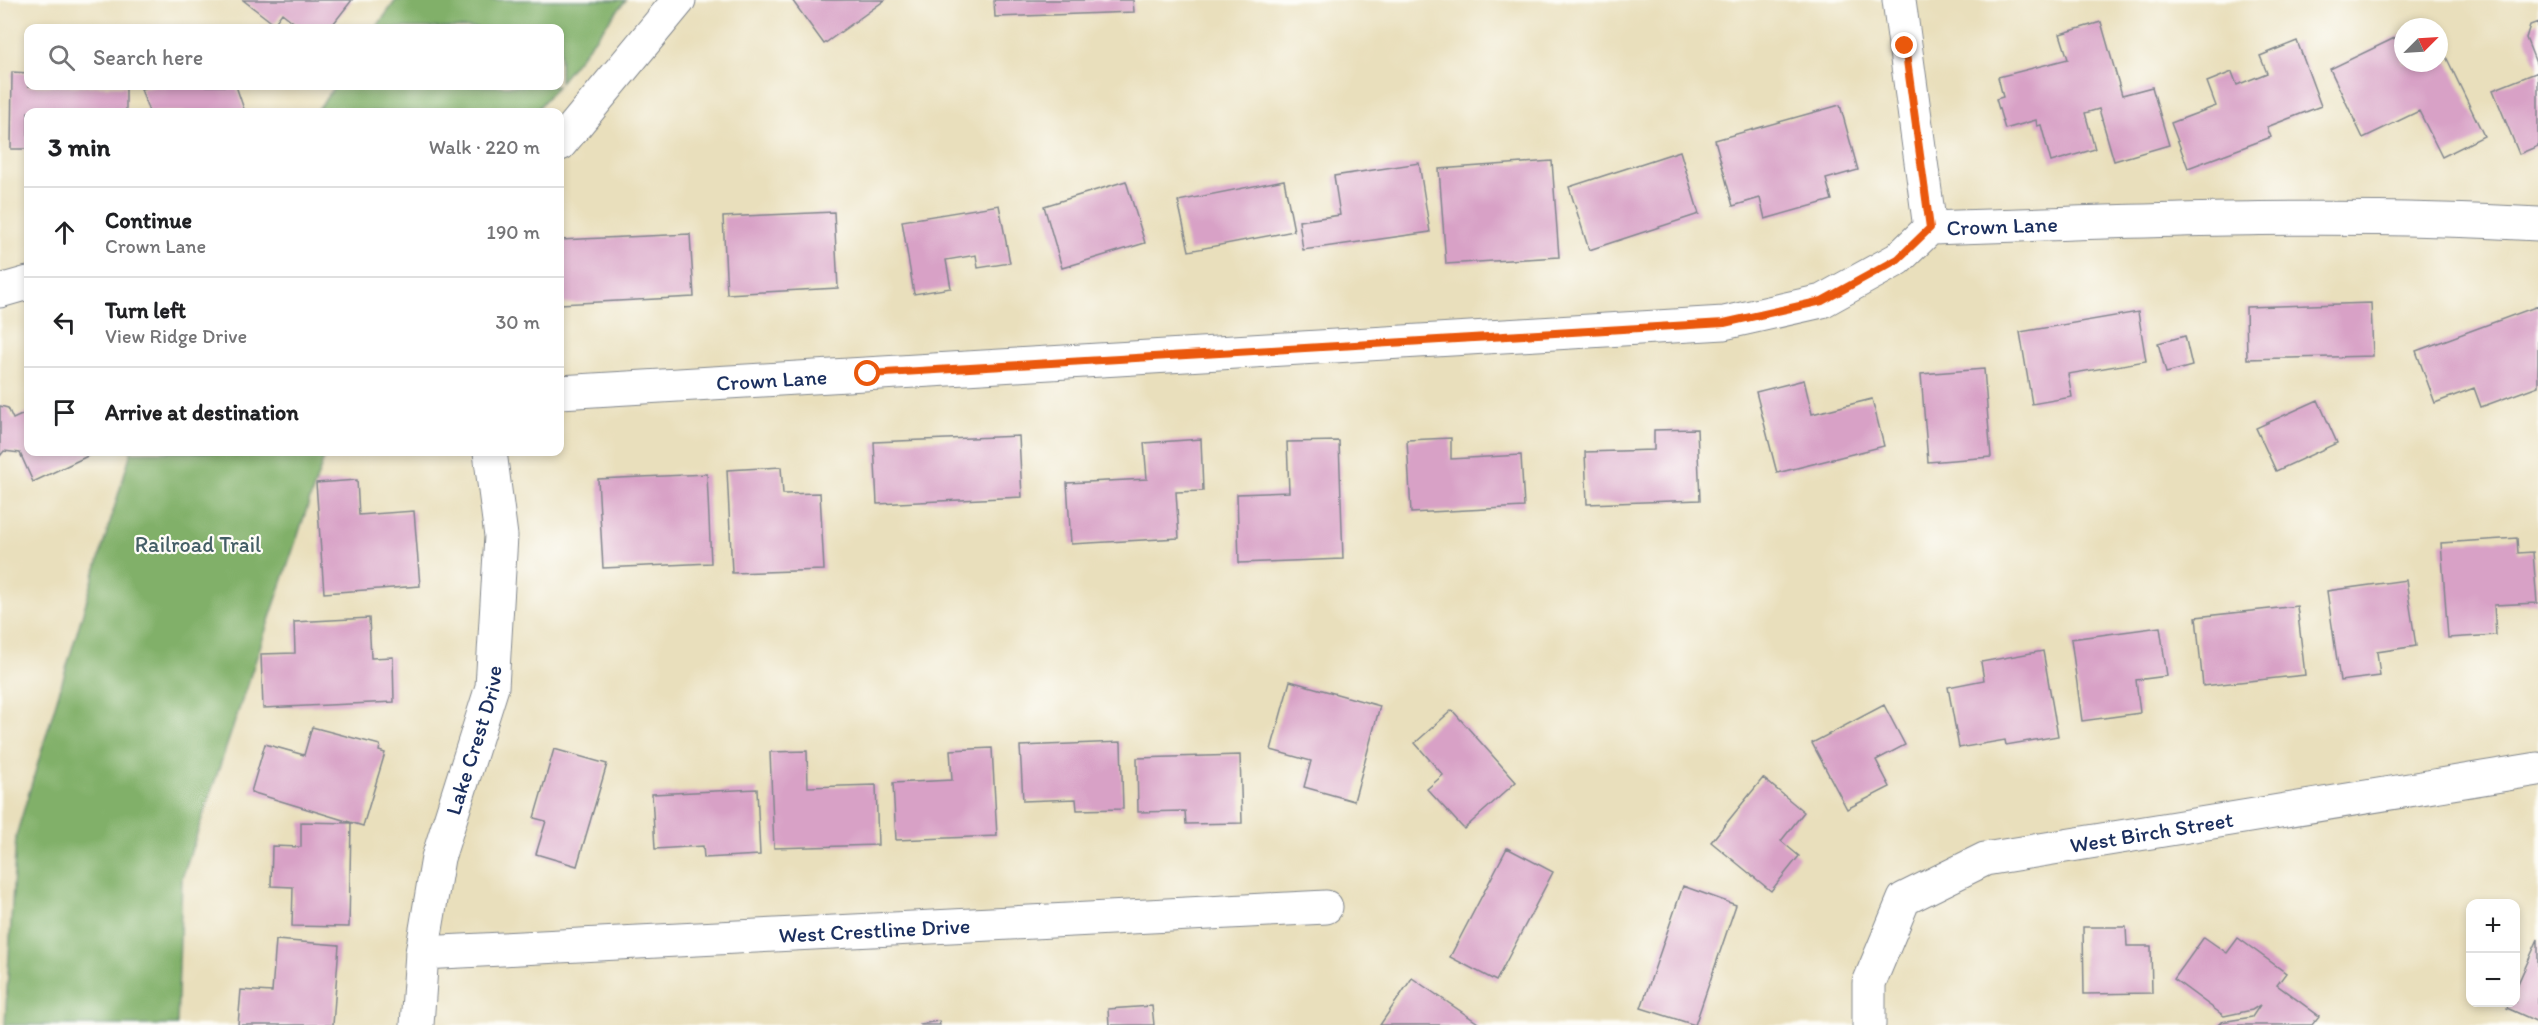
<!DOCTYPE html>
<html lang="en">
<head>
<meta charset="utf-8">
<style>
	:root { --surface:#fff; --page:#f6f6f6; --text:#202124; --muted:#757577; --line:#e0e0e0 }
	body { margin:0; font-family:Itim,sans-serif; background:var(--page); color:var(--text) }
	.controls { position:absolute; right:18px; bottom:18px; display:grid; overflow:hidden; border-radius:12px; box-shadow:0 3px 9px #0003 }
	.controls button { width:54px; height:54px; display:grid; place-items:center; padding:0; border:0; border-bottom:2px solid var(--line); background:var(--surface); color:var(--text); font:30px sans-serif }
	.compass { position:absolute; left:2394px; top:18px; width:54px; height:54px; border-radius:50%; background:var(--surface); box-shadow:0 3px 9px #0003; rotate:66deg }
	.stop { position:absolute; width:18px; height:18px; margin:-14px; border:4px solid #ea580c; border-radius:50%; background:#fff }
	.stop.end { background:#ea580c; border-color:#fff; box-shadow:0 2px 6px #0008 }
	.list { margin:0; padding:0; list-style:none }
	h2 { display:flex; justify-content:space-between; align-items:center; height:78px; margin:0; padding:0 24px; font-size:26px }
	h2 small { font-size:20px; font-weight:400; color:var(--muted) }
	.list li { display:grid; grid-template-columns:39px 1fr auto; gap:18px; align-items:center; box-sizing:border-box; height:90px; padding:0 24px; border-top:2px solid var(--line) }
	.list b { display:block; font-size:22px; white-space:nowrap }
	.list p { margin:0; font-size:20px; white-space:nowrap; color:var(--muted) }
	.list em { font-size:20px; font-style:normal; color:var(--muted) }
	.icon { flex:none; width:33px; height:33px; fill:none; stroke:currentColor; stroke-width:2; stroke-linecap:round; stroke-linejoin:round }
	.map { position:relative; flex:none; width:2538px; height:1025px; overflow:hidden }
	.search { position:absolute; background:var(--surface); box-shadow:0 3px 9px #0003; left:24px; top:24px; width:540px; height:66px; display:flex; align-items:center; gap:15px; box-sizing:border-box; padding:0 21px; border-radius:12px; color:var(--muted); font-size:22px }
	.panel { position:absolute; background:var(--surface); box-shadow:0 3px 9px #0003; left:24px; top:108px; width:540px; height:348px; border-radius:12px }
	.map>svg:first-child { display:block }
	.forest { fill:#81b069; stroke:#4e7064; stroke-width:1.5 }
	.building { fill:#d8a1c6 }
	.lines { fill:none; stroke-linecap:round; stroke-linejoin:round }
	.minor-casing { stroke:#82878d; stroke-width:35 }
	.minor { stroke:#fff; stroke-width:33 }
	.route { stroke:#ea580c; stroke-width:8 }
	.labels { text-anchor:middle; stroke-width:4.5; stroke-linejoin:round; paint-order:stroke }
	.street-label { font-size:22px; fill:#1b2f5e; stroke:#fdfcf7 }
	.park-label { font-size:22px; fill:#445e66; stroke:#fdfcf7 }
</style>
</head>
<body>
<div class="map">
<svg width="2538" height="1025" viewBox="0 0 2538 1025">
	<rect width="100%" height="100%" fill="#fdfcf7"/>
	<filter id="ink" filterUnits="userSpaceOnUse"><feTurbulence type="fractalNoise" baseFrequency=".0167" numOctaves="2"/><feDisplacementMap in="SourceGraphic" scale="12" xChannelSelector="R" yChannelSelector="G"/><feConvolveMatrix kernelMatrix="1 2 1 2 8 2 1 2 1" color-interpolation-filters="sRGB"/></filter>
	<filter id="wash" filterUnits="userSpaceOnUse"><feTurbulence type="fractalNoise" baseFrequency=".008" numOctaves="4" result="noise"/><feDisplacementMap in="SourceGraphic" scale="24" xChannelSelector="R" yChannelSelector="G"/><feGaussianBlur stdDeviation="1.35" result="paint"/><feColorMatrix in="noise" values="0 0 0 0 0 0 0 0 0 0 0 0 0 0 0 0 0 1.4 0 .05"/><feComposite in="paint" operator="in"/></filter>
	<g filter="url(#wash)">
		<rect width="100%" height="100%" fill="#e9dfbc"/>
		<path class="forest" d="M396,0h230l-66,82v-54h-184z
			M335,86h222l-22,26h-219z
			M131,452h195l-144,426 -5,147h-172l11,-189z"/>
		<g id="blocks">
			<path class="building" d="M243,0h109l-22,28h-29l-19,-15 -8,11z
				M792,0h93l-61,44z
				M994,0h139l1,12 -139,5z
				M2429,21l3,6h-15z
				M2101,22l21,73 30,-8 17,58 -55,16 -15,-52 -14,4 10,36 -44,13 -10,-37 -4,1 -1,-6 -31,9 -9,-30 7,-2 -5,-20 70,-18 -8,-25z
				M2538,22v46l-12,-30 4,-13z
				M2403,34v29h36v-21l45,94 -42,21 -23,-46 -56,27 -33,-69z
				M2297,41l24,65 -54,21 4,10 -83,31 -17,-45 45,-17 -9,-24 25,-10 5,13 30,-12 -7,-17z
				M12,72l16,1v13h98v26h-98v37h-17z
				M2538,72v74l-19,8 -26,-64z
				M151,86h85l9,26h-96l-8,-23z
				M1840,105l18,65 -32,9 6,21 -67,19 -5,-21 -27,8 -18,-66z
				M1680,151l19,63 -110,36 -20,-63z
				M1552,161l7,96 -113,7 -7,-95z
				M1419,163l11,69 -127,18 -4,-29 41,-6 -6,-39z
				M1284,180l10,51 -105,20 -11,-50z
				M1126,181l19,62 -83,25 -18,-62z
				M999,205l11,58 -32,5 -2,-13 -30,5 5,28 -37,6 -12,-73z
				M834,212l4,76 -111,6 -4,-77z
				M690,234l4,63 -134,7v-64z
				M2371,303l2,53 -126,3 -1,-52z
				M2538,306v80l-57,21 -7,-19 -39,15 -19,-52z
				M2138,312l8,49 -78,13 4,23 -40,7 -12,-72z
				M2185,336l7,30 -26,7 -8,-30z
				M1984,369l7,88 -63,5 -7,-88z
				M1804,380l8,34 60,-15 12,47 -107,27 -21,-81z
				M2318,400l19,43 -61,28 -20,-43z
				M0,406l8,2 5,11 15,-7v40h68l-63,30 -13,-29 -16,-2 -4,5z
				M1697,429l3,71 -113,4 -2,-52 69,-2v-20z
				M1019,436l3,61 -145,7 -3,-62z
				M1451,438v21l70,-4 3,52 -113,6 -4,-73z
				M1201,439l2,52 -27,1 3,46 -108,6 -4,-61 80,-4 -3,-36z
				M1339,441l4,118 -104,4 -2,-69 52,-2 -2,-50z
				M781,467l2,27 37,-1 4,77 -92,3 -5,-103z
				M707,474l4,89 -108,5 -5,-89z
				M357,480l2,35 55,-4 6,75 -96,7 -8,-110z
				M2517,538l1,15 15,-1 4,51 -43,2 2,30 -48,3 -7,-95z
				M2406,580l10,66 -39,6 3,24 -40,5 -13,-90z
				M2297,606l8,69 -102,11 -7,-69z
				M369,618l2,40 22,-1 1,45 -131,6 -2,-54 34,-1 -1,-31z
				M2160,627l7,49 -31,4 4,33 -58,8 -11,-82z
				M2043,651l15,85 -52,9 -1,-5 -46,8 -11,-61 36,-7 -3,-18z
				M1290,681l90,25 -26,95 -50,-14 7,-26 -40,-11z
				M1884,705l21,40 -29,15 14,27 -43,22 -35,-66z
				M1452,710l64,72 -52,47 -37,-40 16,-14 -28,-32z
				M312,727l68,18 -1,6 6,2 -22,73 -112,-34 14,-48 39,11z
				M1121,742l2,67 -46,1 -1,-11 -53,2 -3,-55z
				M992,748l5,88 -101,4 -3,-57 59,-3 -2,-30z
				M554,749l53,15 -30,102 -41,-12 10,-33 -12,-3z
				M807,751l1,36 68,-2 2,60 -104,3 -4,-96z
				M1240,755l2,68 -56,1 -1,-13 -47,1 -1,-54z
				M1763,778l41,34 -23,29 18,15 -28,35 -60,-49z
				M757,789l3,66 -56,3 -1,-12 -48,3 -3,-55z
				M301,822l50,1 -2,104 -57,-1 1,-39 -22,-1 1,-40 29,1z
				M1507,848l46,24 -57,109 -46,-24z
				M1683,886l53,19 -41,120 -54,-17z
				M2083,927h43l1,19h24l1,47 -68,1z
				M2204,937l23,16 11,-15 48,35 -9,12 42,31 -7,9h-94l3,-3 31,-5 8,-12 -8,5 -28,6 -50,-37z
				M2538,939v83l-31,-14 2,-6h7v-14z
				M276,940l63,5 -6,80h-95l3,-35 31,2z
				M1412,978l66,45 -1,2h-97z
				M1152,1006l2,19h-45l-1,-16z
				M939,1021l1,4h-19l-1,-1z"/>
		</g>
	</g>
	<g filter="url(#ink)">
		<use href="#blocks" fill-opacity="0" stroke="#82878d" stroke-width="1.5"/>
		<g class="lines">
			<defs>
				<g id="minor">
					<path d="M1899,0l31,228"/>
					<path d="M560,144l119,-144"/>
					<path d="M0,291l28,-8"/>
					<path id="s1" d="M560,392l1164,-69 98,-22 76,-42 32,-31c202,-7 405,-16 608,-4"/>
					<path id="s2" d="M422,953l904,-46"/>
					<path id="s3" d="M417,1025l5,-72 16,-95 54,-171 9,-151 -11,-84"/>
					<path id="s4" d="M1869,1025v-42l35,-84 81,-40 553,-90"/>
				</g>
			</defs>
			<use href="#minor" class="minor-casing"/>
			<use href="#minor" class="minor"/>
		</g>
	</g>
	<g class="lines" filter="url(#ink)">
		<path class="route" d="M868,374l856,-51 98,-22 76,-42 32,-31 -25,-182"/>
	</g>
	<g class="labels">
		<g class="street-label">
			<text dy="8" stroke="none"><textPath href="#s1" startOffset="1470">Crown Lane</textPath></text>
			<text dy="8" stroke="none"><textPath href="#s1" startOffset="212">Crown Lane</textPath></text>
			<text dy="8" stroke="none"><textPath href="#s3" startOffset="292">Lake Crest Drive</textPath></text>
			<text dy="8" stroke="none"><textPath href="#s4" startOffset="392">West Birch Street</textPath></text>
			<text dy="8" stroke="none"><textPath href="#s2" startOffset="453">West Crestline Drive</textPath></text>
		</g>
		<g class="park-label">
			<text x="198" y="552">Railroad Trail</text>
		</g>
	</g>
</svg>
<div class="controls">
<button>+</button>
<button>−</button>
</div>
<svg class="compass" viewBox="-18 -18 36 36"><path d="M0-13l5 13h-10z" fill="#e53935"/><path d="M0 13l5-13h-10z" fill="#757577"/></svg>
<div class="stop" style="left:868px;top:374px"></div>
<div class="stop end" style="left:1905px;top:46px"></div>
<div class="search"><svg class="icon" aria-label="search" viewBox="0 0 24 24"><circle cx="10" cy="10" r="6"/><path d="M15 15l6 6"/></svg>Search here</div>
<section class="panel">
<h2>3 min<small>Walk · 220 m</small></h2>
<ul class="list">
<li><svg class="icon" aria-label="ahead" viewBox="0 0 24 24"><path d="M12 20V5M6 11l6-6 6 6"/></svg><div><b>Continue</b><p>Crown Lane</p></div><em>190 m</em></li>
<li><svg class="icon" aria-label="left" viewBox="0 0 24 24"><path d="M17 20v-9H6M10 6l-5 5 5 5"/></svg><div><b>Turn left</b><p>View Ridge Drive</p></div><em>30 m</em></li>
<li><svg class="icon" aria-label="arrive" viewBox="0 0 24 24"><path d="M6 21V4h12l-3 4 3 4H6"/></svg><div><b>Arrive at destination</b></div></li>
</ul>
</section>
</div>
</body>
</html>
